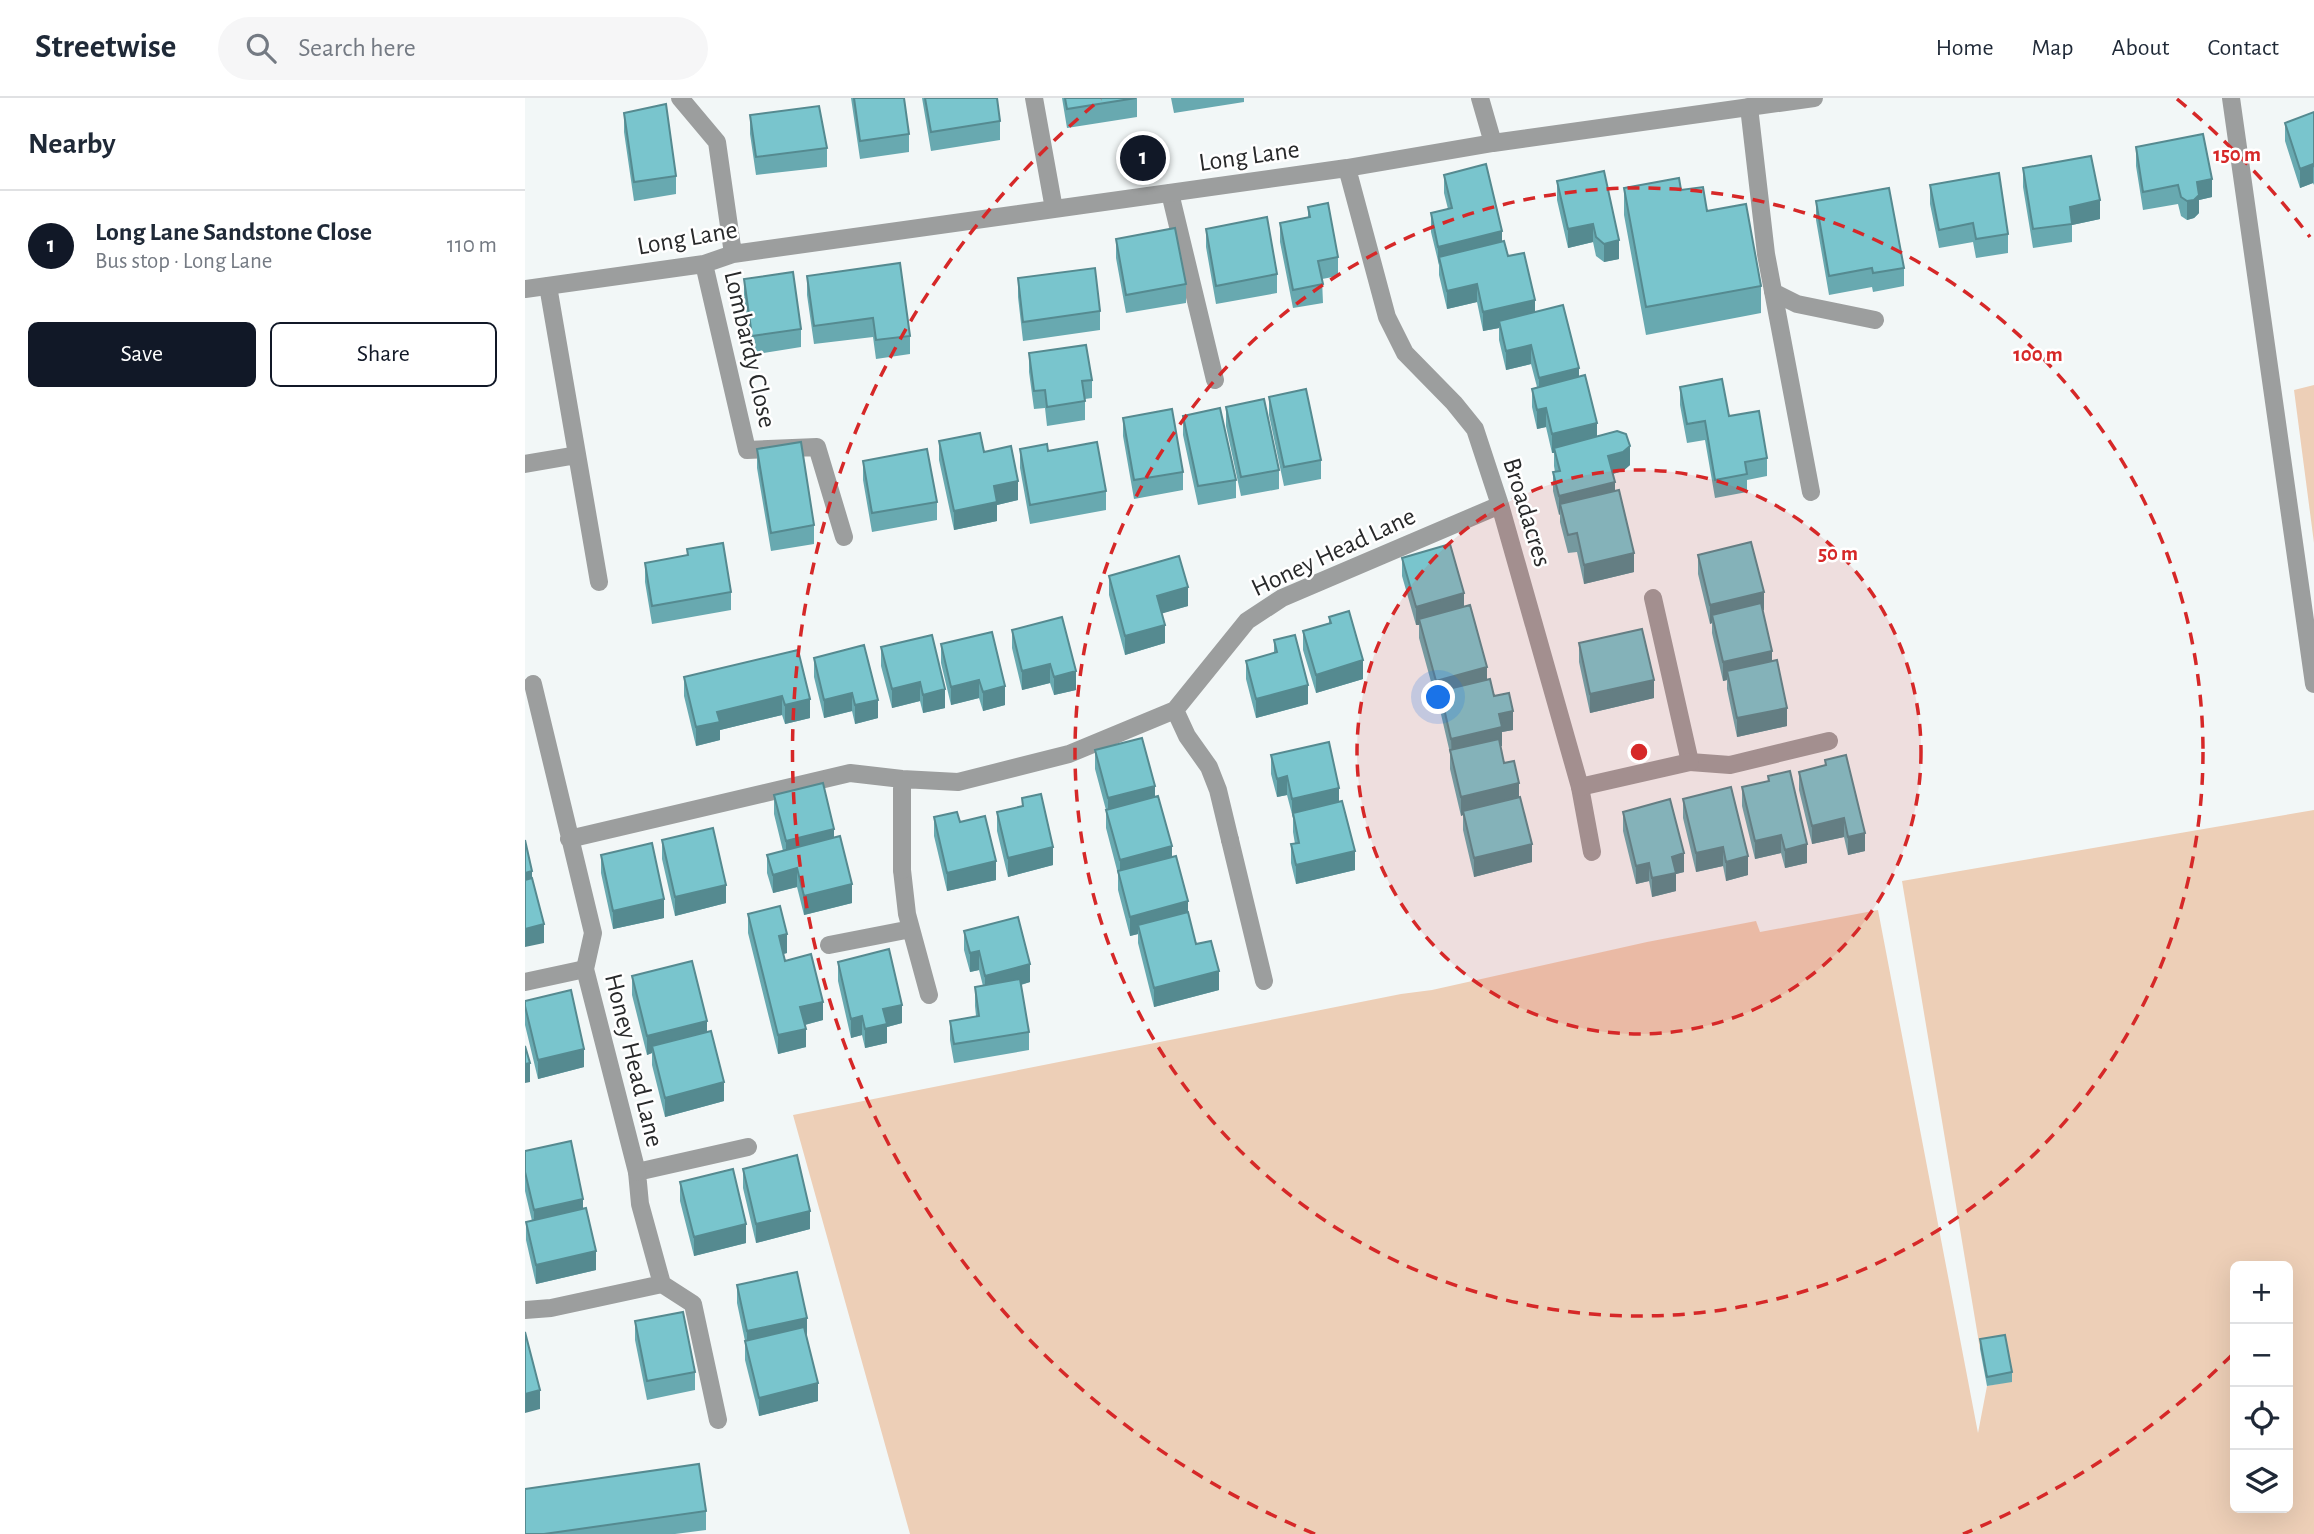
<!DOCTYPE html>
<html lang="en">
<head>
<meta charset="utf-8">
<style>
	:root { --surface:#fff; --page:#f6f6f7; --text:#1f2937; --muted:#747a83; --line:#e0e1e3; --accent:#111827 }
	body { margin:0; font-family:"Alegreya Sans",sans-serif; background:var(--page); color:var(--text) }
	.controls { position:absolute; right:21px; bottom:21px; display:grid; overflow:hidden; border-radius:10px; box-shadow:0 7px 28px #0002 }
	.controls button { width:63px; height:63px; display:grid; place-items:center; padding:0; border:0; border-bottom:2px solid var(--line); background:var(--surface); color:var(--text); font:35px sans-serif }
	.you { position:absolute; left:914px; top:600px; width:24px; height:24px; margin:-18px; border:5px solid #fff; border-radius:50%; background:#1a73e8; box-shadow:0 0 0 10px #1a73e833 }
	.badge { display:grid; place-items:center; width:46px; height:46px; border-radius:50%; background:var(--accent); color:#fff; font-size:23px; font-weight:700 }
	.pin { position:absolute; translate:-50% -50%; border:4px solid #fff; box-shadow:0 2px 7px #0006 }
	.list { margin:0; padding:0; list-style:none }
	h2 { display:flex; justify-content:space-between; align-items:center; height:91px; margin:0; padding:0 28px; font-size:30px }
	h2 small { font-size:23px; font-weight:400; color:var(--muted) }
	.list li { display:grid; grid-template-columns:46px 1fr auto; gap:21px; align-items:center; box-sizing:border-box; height:112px; padding:0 28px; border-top:2px solid var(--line) }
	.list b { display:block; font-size:26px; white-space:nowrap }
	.list p { margin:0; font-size:23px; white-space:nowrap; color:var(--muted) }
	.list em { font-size:23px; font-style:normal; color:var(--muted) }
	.actions { display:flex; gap:14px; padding:21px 28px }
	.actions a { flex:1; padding:16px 0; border:2px solid var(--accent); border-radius:10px; text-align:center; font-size:24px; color:var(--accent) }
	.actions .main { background:var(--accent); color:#fff }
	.icon { flex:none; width:38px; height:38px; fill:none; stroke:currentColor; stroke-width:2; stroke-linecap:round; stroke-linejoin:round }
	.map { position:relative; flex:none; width:1789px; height:1436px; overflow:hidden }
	header { display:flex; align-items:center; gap:42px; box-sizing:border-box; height:98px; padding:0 35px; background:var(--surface); border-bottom:2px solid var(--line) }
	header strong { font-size:33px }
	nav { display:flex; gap:38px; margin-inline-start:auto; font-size:24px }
	.search { width:490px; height:63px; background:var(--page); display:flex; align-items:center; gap:18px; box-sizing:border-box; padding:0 24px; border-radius:38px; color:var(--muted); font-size:26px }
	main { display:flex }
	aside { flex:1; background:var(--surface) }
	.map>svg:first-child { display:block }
	.green { fill:#edcfb7; fill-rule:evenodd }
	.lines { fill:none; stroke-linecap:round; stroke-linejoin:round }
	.lane { stroke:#9c9e9e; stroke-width:18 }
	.street { stroke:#9c9e9e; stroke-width:18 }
	.wall { fill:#68a9b0 }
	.shaded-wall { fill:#558a90 }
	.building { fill:#79c5cd; stroke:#558a90; stroke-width:2 }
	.ring { fill:none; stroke:#d62828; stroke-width:3.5; stroke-dasharray:12 9 }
	.labels { text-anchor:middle; stroke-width:5; stroke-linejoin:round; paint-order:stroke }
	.street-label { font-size:26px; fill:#28292a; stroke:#fff }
	.centre { fill:#d62828; stroke:#fff; stroke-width:3.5 }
	.ring-label { font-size:21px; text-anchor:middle; font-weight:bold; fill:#d62828; stroke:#fff; stroke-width:5; stroke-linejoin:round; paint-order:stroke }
</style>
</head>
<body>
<header>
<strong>Streetwise</strong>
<div class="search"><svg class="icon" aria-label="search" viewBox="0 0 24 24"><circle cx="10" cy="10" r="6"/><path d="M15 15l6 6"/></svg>Search here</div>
<nav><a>Home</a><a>Map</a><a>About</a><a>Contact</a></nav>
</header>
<main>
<aside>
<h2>Nearby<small></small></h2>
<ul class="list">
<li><span class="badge">1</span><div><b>Long Lane Sandstone Close</b><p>Bus stop · Long Lane</p></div><em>110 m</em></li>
</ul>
<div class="actions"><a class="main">Save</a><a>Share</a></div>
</aside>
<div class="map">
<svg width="1789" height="1436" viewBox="0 0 1789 1436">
	<rect width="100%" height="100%" fill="#f2f7f7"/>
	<path class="green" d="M1789,287v158l-20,-153z
		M1789,712v724h-1404l-117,-419 608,-121 31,-4 215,-48 109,-21 4,11 118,-22 100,523 9,-47 25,-5 -7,-36 -25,4 -78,-468zM1710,1168h53v242h-53z"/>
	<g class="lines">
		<path class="lane" d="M1706,0l83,586
			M1224,9l17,147 45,238
			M645,95l45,187
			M23,188l51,296
			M1248,194l24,12 78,16
			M0,366l52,-9
			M1128,500l37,164 40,3 99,-24
			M1055,689l12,65
			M705,742l34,141
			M377,772l5,44 22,81
			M304,847l82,-16
			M0,884l60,-13
			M0,1212l26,-2 111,-24
			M193,1322l-25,-116 -31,-20 -22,-80 -3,-32 111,-25"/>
		<path class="street" d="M155,0l37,44 16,112
			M509,0l20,111
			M955,0l13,45
			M822,70l40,149 18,36 49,50 21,26 25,76 80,282 110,-25
			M179,166l43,186 70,-3 27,90
			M0,191l179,-25 29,-10 614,-86 146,-25 321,-45
			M8,586l60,249 -8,36 52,203
			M650,612l12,26 22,31 9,23 12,50
			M377,681v91
			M44,741l281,-66 52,6 56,3 111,-28 106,-44 72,-89 35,-23 218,-93"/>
	</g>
	<path class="wall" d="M326,0h53l5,36v18l-49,7z
		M397,0h75l3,23v19l-69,11z
		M537,0h75v19l-70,11z
		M646,0h73v4l-70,11z
		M1789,14v73l-1,-2 -13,5 -15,-47v-18z
		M99,15l52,63v18l-42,7 -10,-69z
		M225,17l77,33v19l-71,8 -6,-41z
		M1611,49l76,50 -13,3v13l-5,5 -7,2 -6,-4 -3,-12 -35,6 -7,-44z
		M1498,70l77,51 -28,6v17l-39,6 -10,-61z
		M1079,73l15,88 -15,3 -8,-6 -3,-14 -25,6 -11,-48v-19z
		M919,77l58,66 6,15 27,56 44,64 18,60 33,29 -7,6 -10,3 2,16 19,82 -50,12 -7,-32 -9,1 -8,-31v-8l-1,1 -6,-24v-19h2l-1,-6v-13h-2l-6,-26 -9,2 -5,-22v-18l5,-2 -6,-23 -25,6 -7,-30v-12l-16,3 -6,-29 -30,7 -8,-34v-10l-8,-33v-19l17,-4 -4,-16z
		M1405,87l78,49v19l-32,5 -3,-16 -34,6 -9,-44z
		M1099,90l57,2 26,21 54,75v27l-115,22 -22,-120z
		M1291,103l88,67v18l-31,6 -1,-5 -43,8 -13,-75z
		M783,109l30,50v19l-16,3 1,24 -30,5 -13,-66v-19l28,-5z
		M681,131l71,45v19l-61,11 -10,-57z
		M591,141l70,45v19l-60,10 -10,-55z
		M282,178l103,60v18l-34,5 -3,-22 -59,7 -7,-49z
		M493,180l82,33v19l-77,11 -5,-44z
		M219,181l57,50v18l-49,8 -8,-57z
		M504,255l63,27v18l-7,1v21l-38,6 -2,-18 -11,1 -5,-37z
		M1155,289l49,29 38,42v18l-20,4v12l-32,6 -10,-58 -18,3 -7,-38z
		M744,299l52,63v19l-37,7 -15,-71z
		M701,309l53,63v19l-38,7 -15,-70z
		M658,318l53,64v18l-38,7 -15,-70z
		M598,320l60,54v18l-49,9 -11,-63z
		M414,343l45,11 34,48 -21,5v16l-43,9 -15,-70z
		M232,351l57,76v19l-43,7 -14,-83z
		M495,351l28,2 58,40v19l-76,14 -10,-56z
		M338,363l74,41v18l-65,12 -9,-52z
		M162,451l44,43v18l-79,14 -7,-42v-19l42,-8z
		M1173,457l66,55 -2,1 10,50 15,65 -50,11 -10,-48v-9l-4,1 -11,-48v-10l-2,1 -12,-50z
		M877,460l62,49 23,73 26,50 -11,2v14h-2l4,17 15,34 13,65 -58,15 -11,-47v-15l-2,1 -11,-47v-16l-10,-43v-11l-4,1 -17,-62v-13h-3l-14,-49z
		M584,478l79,30 -26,7 3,30 -40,12 -16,-60z
		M804,519l34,62 -47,14 -13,-43v-19l26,-8z
		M487,532l64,60 -22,5 -4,-12 -28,7 -10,-42z
		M749,542l34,64 -52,14 -10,-39v-18l28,-8z
		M1054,545l75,55 -64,15 -11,-51z
		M416,546l64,61 -22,6 -4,-13 -28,7 -10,-42z
		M356,549l64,61 -22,5 -3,-12 -28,7 -11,-42z
		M273,552l12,68 -25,6 -3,-9 -62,15v10l-24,6 -12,-50v-19z
		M289,560l64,60 -23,6 -3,-13 -28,7 -10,-41z
		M570,652l60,46 33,117 8,31 23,46 -65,17 -16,-64v-9l-8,2 -12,-46v-16l-12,-46v-18l-11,-41z
		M746,657l68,47 16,68 -59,14 -5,-21v-19h4l-2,-12v-14l-6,-23 -10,2 -6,-23z
		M1300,662l40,91 -17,4 -4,-18 -32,7 -13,-54v-18l26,-7z
		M1243,678l39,87 -22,5 -4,-15 -26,6 -13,-53v-19l26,-6z
		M249,697l60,43 18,65 -48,12 -7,-28 -24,6 -6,-20v-18l16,-4 -9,-37z
		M497,700l31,67 -45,12 -11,-46v-19l25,-6z
		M1158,701l65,76 -22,6 -3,-15 -27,6 -13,-54z
		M1098,714l61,60 -8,2v17l-24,6 -3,-16 -13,3 -13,-53z
		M409,719l26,5 36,58 -49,11 -13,-55z
		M137,742l64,63 -51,13 -13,-57z
		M76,757l63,63 -51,11 -12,-56z
		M223,816l39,39 -4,1 2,7 38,59 -18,5 1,22 -28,7 -30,-121z
		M439,833l66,51 -9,3 8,47v18l-75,13 -4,-23v-19l26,-5 -1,-10v-19l8,-1 -4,-16 -9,2 -6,-22z
		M313,864l64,61 -15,4v16l-22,5 -3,-13 -11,3 -13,-57z
		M107,878l75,56 17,69 -59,16 -13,-52v-12l-5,2 -15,-60z
		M0,903l59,66 -46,12 -13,-54z
		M0,1053l58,58 13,61 -60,14 -10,-44v-18l6,-1 -7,-30z
		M218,1071l67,60 -54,14 -13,-55z
		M155,1084l66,61 -52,13 -14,-55z
		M212,1187l70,52 11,64 -59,15 -14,-56v-19l-8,-38z
		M110,1223l60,51v18l-48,10 -12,-60z
		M1455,1241l32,33v10l-25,4 -7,-37z
		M181,1413v19l-31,4h-150z"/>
	<path class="shaded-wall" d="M1788,66v19l-13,5v-19z
		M1687,81v18l-13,3v13l-5,5 -7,2v-19l10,-19z
		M1575,102v19l-28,6 -2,-18z
		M1068,126v18l-25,6v-19z
		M977,133v19l-63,7 -1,8v-18z
		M1094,142v19l-15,3v-18z
		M952,186v18l-30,7v-18z
		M1010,202v19l-36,2v7l-16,3v-19z
		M1006,247v19l-25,6v-19z
		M1054,270v18l-40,11v-19z
		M1021,310v19l-9,2v-19z
		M1072,325v19l-43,6v5h-2v-19z
		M1105,348v19l-7,6 -15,4v-19z
		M493,383v19l-21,5v16l-43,9v-19l40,-25z
		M1090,384v18l-55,4v10l-1,1v-19z
		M1109,455v19l-50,12v-19z
		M663,489v19l-31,9v-19z
		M1239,494v18l-50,13 -2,-8v8l-2,1v-19z
		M939,495v18l-45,8v6h-3v-18z
		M640,527v18l-40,12v-19z
		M1247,553v19l-45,1v9l-4,1v-19z
		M838,562v19l-47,14v-18z
		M525,566v19l-28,7v-19z
		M962,569v19l-47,5v8l-4,1v-19z
		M551,573v19l-22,5v-18z
		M454,582v18l-28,7v-18z
		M1129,582v18l-64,15v-19z
		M395,584v19l-28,7v-19z
		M783,587v19l-52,14v-19z
		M480,588v19l-22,6v-19z
		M420,591v19l-22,5v-18z
		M327,595v18l-28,7v-18z
		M257,598v19l-62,15v10l-24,6v-19l21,-15z
		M285,601v19l-25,6v-19z
		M353,602v18l-23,6v-19z
		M1262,610v18l-50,11v-19z
		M988,613v19l-11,2v14l-50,12 -1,-19 48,-25z
		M762,678v19l-10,2v-18z
		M994,685v19l-56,9v4l-2,1v-19z
		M630,688v19l-47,12v-19z
		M814,690v19l-46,6 -1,5v-19z
		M1319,720v19l-32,7v-18z
		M309,731v19l-48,12v-19z
		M1340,735v18l-17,4v-18z
		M1256,737v18l-26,6v-18z
		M1007,746v18l-58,15v-19z
		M1282,746v19l-22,5v-18z
		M647,748v19l-52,14v-19z
		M528,749v18l-45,12v-19z
		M1198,749v19l-27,6v-19z
		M830,753v19l-59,14v-19z
		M1159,755v19l-8,2v17l-24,6v-19l20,-21z
		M1223,758v19l-22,6v-19z
		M471,763v19l-49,11v-18z
		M1124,765v18l-13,3v-18z
		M272,770v19l-24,6v-18z
		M7,773v19l-7,1v-18z
		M327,786v19l-48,12v-19z
		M201,787v18l-51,13v-19z
		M139,801v19l-51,11v-18z
		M663,803v19l-50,5v9l-8,2v-19z
		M19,826v19l-19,4v-18z
		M262,836v19l-8,2v-19z
		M454,853v19l-9,2v-19z
		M505,866v18l-45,13v-19z
		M694,873v19l-65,17v-19z
		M298,904v18l-23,6v-19z
		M377,907v18l-15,4v16l-22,5v-19l18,-20z
		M337,918v19l-11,3v-19z
		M182,923v18l-55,7v7l-5,2v-19z
		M281,931v18l-28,7v-19z
		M59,951v18l-46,12v-19z
		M5,965v19l-5,1v-19z
		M199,984v19l-59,16v-19z
		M58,1101v19l-49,11v-19z
		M285,1113v18l-54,14v-19z
		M221,1126v19l-52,13v-19z
		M71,1153v19l-60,14v-19z
		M282,1220v19l-60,13v-19z
		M293,1285v18l-59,15v-18z
		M15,1292v19l-15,4v-19z"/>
	<path class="building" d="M329,0h50l5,36 -49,7z
		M400,0h72l3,23 -69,11z
		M540,0h71l-69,11z
		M141,6l10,72 -42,6 -10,-69z
		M294,8l8,42 -71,9 -6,-42z
		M1789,14v55l-1,-3 -13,5 -15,-46z
		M1678,36l9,45 -15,3 2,13 -5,5 -7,1 -6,-4 -3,-12 -35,7 -7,-45z
		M1566,58l9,44 -30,7 2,17 -39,5 -10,-61z
		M961,66l16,67 -64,16 -7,-34 21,-5 -8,-33z
		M1079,73l15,69 -15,4 -8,-7 -3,-13 -25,5 -11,-48z
		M1474,75l9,61 -32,5 -3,-16 -34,7 -9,-45z
		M1154,80l2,12 22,-3 4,24 39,-7 15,82 -115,21 -22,-119z
		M1364,90l15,80 -31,5 -1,-5 -43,8 -13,-75z
		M803,105l10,54 -20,4 5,23 -30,6 -13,-67 30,-6 -2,-10z
		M742,119l10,57 -61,12 -10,-57z
		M650,130l11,56 -60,11 -10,-56z
		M979,143l4,15 16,-3 11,47 -52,12 -6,-28 -30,7 -8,-34z
		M375,165l10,73 -34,4 -3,-22 -59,8 -7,-50z
		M570,170l5,43 -77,11 -5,-44z
		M268,174l8,57 -49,7 -8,-57z
		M1038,207l16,63 -40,10 -8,-33 -25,6 -7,-30z
		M561,247l6,35 -10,1 3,20 -38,6 -2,-17 -11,1 -5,-38z
		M1060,277l12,48 -45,11 -6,-26 -9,2 -5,-21z
		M1197,281l7,37 30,-5 8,47 -22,4 2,12 -32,6 -10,-59 -18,3 -7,-37z
		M781,291l15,71 -37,7 -15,-70z
		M739,301l15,71 -38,7 -15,-70z
		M695,310l16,72 -38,6 -15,-70z
		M647,311l11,63 -49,8 -11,-62z
		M1092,333l9,3 4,12 -7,6 -15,4 7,26 -56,14 -6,-24 7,-1 -6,-23z
		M455,335l4,19 27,-6 7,35 -24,5 3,16 -43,9 -15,-70z
		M276,344l13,83 -43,8 -14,-84z
		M572,344l9,49 -76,14 -10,-56 27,-5 1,7z
		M402,351l10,53 -65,11 -9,-52z
		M1094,392l15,63 -50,12 -7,-32 -9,2 -8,-31z
		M1226,444l13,50 -54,13 -12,-50z
		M198,445l8,49 -79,14 -7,-43 43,-8 -1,-6z
		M925,446l14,49 -48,14 -14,-49z
		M654,458l9,31 -31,9 8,29 -40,11 -16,-60z
		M1236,505l11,48 -49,11 -11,-47z
		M945,507l17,62 -51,14 -17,-62z
		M824,513l14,49 -47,15 -13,-44 28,-8 -2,-6z
		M537,519l14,54 -22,6 -4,-13 -28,7 -10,-41z
		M1117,531l12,51 -64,14 -11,-51z
		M467,534l13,54 -22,6 -4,-12 -28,7 -10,-43z
		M407,537l13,54 -22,6 -3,-13 -28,7 -11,-42z
		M770,537l13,50 -52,14 -10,-38 31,-9 -3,-12z
		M339,547l14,55 -23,5 -3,-12 -28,7 -10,-42z
		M273,552l12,49 -25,6 -3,-9 -65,16 3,10 -24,5 -12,-50z
		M1252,562l10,48 -50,10 -10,-47z
		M965,581l4,17 15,-3 4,18 -14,3 3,13 -51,12 -11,-48z
		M617,640l13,48 -47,12 -13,-48z
		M974,641l5,24 10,-2 5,22 -58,14 -11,-47z
		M804,644l10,46 -47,11 -5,-23 -10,3 -6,-24z
		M1321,657l19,78 -17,4 -4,-19 -32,8 -13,-54 27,-7 -1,-5z
		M1265,673l17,73 -22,6 -4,-15 -26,6 -13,-54 27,-6 -1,-5z
		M298,685l11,46 -48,12 -12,-46z
		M1206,689l17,69 -22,6 -3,-15 -27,6 -13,-54z
		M516,696l12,53 -45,11 -11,-46 26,-6 -1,-8z
		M633,698l14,50 -52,14 -14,-50z
		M995,699l12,47 -58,14 -11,-47z
		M1145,701l14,54 -12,4 4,16 -24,5 -3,-15 -13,3 -13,-54z
		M817,703l13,50 -59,14 -5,-21 8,-1 -6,-30z
		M432,714l3,10 25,-6 11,45 -49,12 -13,-56z
		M188,730l13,57 -51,12 -13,-57z
		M315,738l12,48 -48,12 -7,-28 -24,7 -6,-20z
		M0,742l7,31 -7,2z
		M127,745l12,56 -51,12 -12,-56z
		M651,758l12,45 -58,16 -12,-46z
		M7,780l12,46 -19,5v-49z
		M255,808l7,28 -8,2 6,25 26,-7 12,48 -23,5 6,22 -28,6 -30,-121z
		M663,814l8,32 15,-3 8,30 -65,17 -16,-63z
		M493,819l12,47 -45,12 -6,-25 -9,2 -6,-22z
		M364,851l13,56 -19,4 4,15 -22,5 -3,-13 -11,3 -13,-57z
		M167,863l15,60 -60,15 -15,-60z
		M495,881l9,53 -75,12 -4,-23 29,-5 -4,-29z
		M46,892l13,59 -46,11 -13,-54v-5z
		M186,933l13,51 -59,16 -13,-52z
		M0,948l5,17 -5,1z
		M46,1043l12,58 -49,11 -9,-38v-21z
		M272,1057l13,56 -54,13 -13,-55z
		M208,1071l13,55 -52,13 -14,-55z
		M61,1110l10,43 -60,14 -10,-43z
		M272,1174l10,46 -60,13 -10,-46z
		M158,1214l12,60 -48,9 -12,-60z
		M279,1229l14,56 -59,15 -14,-57z
		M0,1234l15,58 -15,4z
		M1480,1237l7,37 -25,5 -7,-38z
		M174,1366l7,47 -162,23h-19v-45z"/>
	<circle cx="1114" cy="654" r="282" fill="#d62828" fill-opacity=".12"/>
	<g class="ring">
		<circle cx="1114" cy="654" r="282"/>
		<circle cx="1114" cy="654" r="564"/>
		<path d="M1707 1257A846 846 0 0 1 1438 1436M790 1436A846 846 0 0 1 576 1M1652 1A846 846 0 0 1 1785 139"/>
	</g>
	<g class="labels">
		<g class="street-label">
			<text transform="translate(724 57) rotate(-8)" y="9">Long Lane</text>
			<text transform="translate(162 139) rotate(-10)" y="9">Long Lane</text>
			<text transform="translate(226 251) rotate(77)" y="9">Lombardy Close</text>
			<text transform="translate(1003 414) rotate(73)" y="9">Broadacres</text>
			<text transform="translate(808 453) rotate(-25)" y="9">Honey Head Lane</text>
			<text transform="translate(110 962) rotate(76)" y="9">Honey Head Lane</text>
		</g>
	</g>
	<circle cx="1114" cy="654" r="10" class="centre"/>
	<g class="ring-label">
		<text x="1712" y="63">150 m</text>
		<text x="1513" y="263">100 m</text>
		<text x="1313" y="462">50 m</text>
	</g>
</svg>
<div class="controls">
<button>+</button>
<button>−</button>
<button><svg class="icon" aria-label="locate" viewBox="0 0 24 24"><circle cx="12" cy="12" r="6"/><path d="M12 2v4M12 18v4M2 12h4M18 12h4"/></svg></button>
<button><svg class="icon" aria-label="layers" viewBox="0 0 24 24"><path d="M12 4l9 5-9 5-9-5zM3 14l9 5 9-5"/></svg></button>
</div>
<div class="you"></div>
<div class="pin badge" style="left:618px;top:60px">1</div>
</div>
</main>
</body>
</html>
